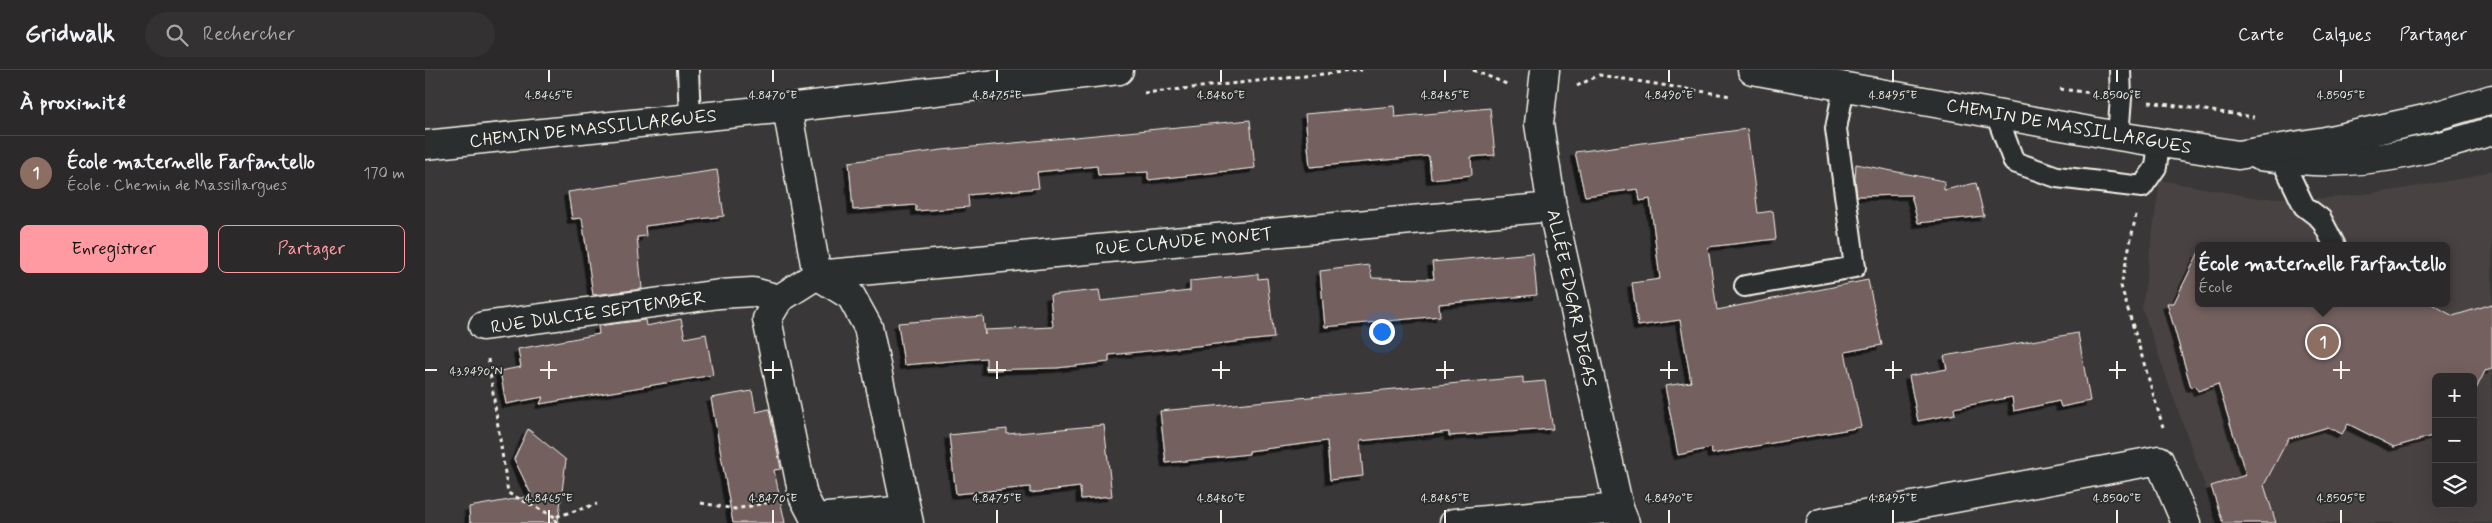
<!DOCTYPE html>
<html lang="fr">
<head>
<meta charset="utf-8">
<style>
	:root { --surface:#2b292a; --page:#333132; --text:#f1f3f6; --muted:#a6a6a8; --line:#474547; --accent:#ff9aa2 }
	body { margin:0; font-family:Mynerve,sans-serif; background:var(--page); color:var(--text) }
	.controls { position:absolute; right:15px; bottom:15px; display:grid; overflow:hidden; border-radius:8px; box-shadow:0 5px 20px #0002 }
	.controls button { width:45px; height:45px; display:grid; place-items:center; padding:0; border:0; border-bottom:1px solid var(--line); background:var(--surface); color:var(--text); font:25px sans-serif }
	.you { position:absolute; left:956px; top:261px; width:18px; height:18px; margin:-12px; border:4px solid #fff; border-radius:50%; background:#1a73e8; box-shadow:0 0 0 8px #1a73e833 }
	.badge { display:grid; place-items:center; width:32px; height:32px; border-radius:50%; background:var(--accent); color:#fff; font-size:16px; font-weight:700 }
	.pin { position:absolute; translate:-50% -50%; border:2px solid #fff; box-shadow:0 1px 5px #0006 }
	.popup { position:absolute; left:1770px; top:172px; width:255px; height:65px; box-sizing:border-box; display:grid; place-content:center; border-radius:8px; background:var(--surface); filter:drop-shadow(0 1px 4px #0005); font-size:16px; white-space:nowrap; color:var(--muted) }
	.popup b { font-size:19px; color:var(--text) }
	.popup::after { content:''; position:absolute; left:50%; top:100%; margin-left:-10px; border:10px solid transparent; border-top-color:var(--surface) }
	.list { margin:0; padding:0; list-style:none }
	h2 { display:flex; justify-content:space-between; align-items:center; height:65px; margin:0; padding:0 20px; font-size:21px }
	h2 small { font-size:16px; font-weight:400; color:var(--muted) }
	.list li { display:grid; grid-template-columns:32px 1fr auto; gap:15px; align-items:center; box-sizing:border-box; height:75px; padding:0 20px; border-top:1px solid var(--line) }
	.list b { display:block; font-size:19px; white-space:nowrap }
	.list p { margin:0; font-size:16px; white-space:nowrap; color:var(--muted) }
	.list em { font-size:16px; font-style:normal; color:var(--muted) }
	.actions { display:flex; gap:10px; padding:15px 20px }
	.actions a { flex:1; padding:11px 0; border:1px solid var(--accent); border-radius:8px; text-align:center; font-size:18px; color:var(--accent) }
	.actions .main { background:var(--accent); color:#111 }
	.icon { flex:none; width:28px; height:28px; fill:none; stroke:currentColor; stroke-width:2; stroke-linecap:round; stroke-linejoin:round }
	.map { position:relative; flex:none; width:2067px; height:453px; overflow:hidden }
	header { display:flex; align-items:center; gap:30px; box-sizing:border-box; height:70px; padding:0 25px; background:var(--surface); border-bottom:1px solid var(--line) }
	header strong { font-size:24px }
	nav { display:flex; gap:28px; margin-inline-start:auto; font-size:18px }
	.search { width:350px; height:45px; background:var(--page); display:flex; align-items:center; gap:12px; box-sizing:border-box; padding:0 18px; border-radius:28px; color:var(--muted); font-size:19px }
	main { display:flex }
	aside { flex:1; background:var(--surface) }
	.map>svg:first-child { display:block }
	.built { fill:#4a4343; fill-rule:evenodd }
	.building { fill:#73605e; stroke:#f4f1e8; filter:url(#shadow) }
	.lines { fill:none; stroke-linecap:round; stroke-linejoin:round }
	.service-casing { stroke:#f4f1e8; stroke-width:24 }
	.minor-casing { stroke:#f4f1e8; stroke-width:31 }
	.tertiary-casing { stroke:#f4f1e8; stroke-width:31 }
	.path { stroke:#f4f1e8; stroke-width:3; stroke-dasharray:4 4; stroke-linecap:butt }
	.service { stroke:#2a2d2e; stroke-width:20 }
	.minor { stroke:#2a2d2e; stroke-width:28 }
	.tertiary { stroke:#2a2d2e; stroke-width:28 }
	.ticks { fill:none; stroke:#f4f1e8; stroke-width:2 }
	.labels { text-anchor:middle; stroke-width:4; stroke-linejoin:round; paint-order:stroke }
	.street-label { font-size:18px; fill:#f4f1e8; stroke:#2a2d2e }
	.ticks-label { font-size:12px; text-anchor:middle; fill:#f4f1e8; stroke:#2a2d2e; stroke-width:4; stroke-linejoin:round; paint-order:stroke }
</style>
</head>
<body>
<header>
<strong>Gridwalk</strong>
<div class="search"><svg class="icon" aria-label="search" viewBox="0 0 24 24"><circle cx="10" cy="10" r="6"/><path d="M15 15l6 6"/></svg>Rechercher</div>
<nav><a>Carte</a><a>Calques</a><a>Partager</a></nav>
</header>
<main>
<aside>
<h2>À proximité<small></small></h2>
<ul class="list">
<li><span class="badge" style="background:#8d6e63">1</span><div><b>École maternelle Farfantello</b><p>École · Chemin de Massillargues</p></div><em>170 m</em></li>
</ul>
<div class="actions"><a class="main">Enregistrer</a><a>Partager</a></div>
</aside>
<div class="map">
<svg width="2067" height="453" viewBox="0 0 2067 453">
	<defs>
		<filter id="shadow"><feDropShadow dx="-4.5" dy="4.5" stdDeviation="0" flood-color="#0009"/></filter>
	</defs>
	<rect width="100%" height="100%" fill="#393738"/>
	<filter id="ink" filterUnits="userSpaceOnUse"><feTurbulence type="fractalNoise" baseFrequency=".02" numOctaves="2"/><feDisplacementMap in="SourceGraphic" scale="10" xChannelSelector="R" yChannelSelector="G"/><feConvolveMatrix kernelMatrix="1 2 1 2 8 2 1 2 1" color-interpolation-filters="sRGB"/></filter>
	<g filter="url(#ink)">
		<path class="built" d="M2067,100v353h-274l-76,-215 18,-128 97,18h74l65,-8 75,-13zM1774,176h248v57h-248zM2011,307h37v127h-37z"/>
		<path class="building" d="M969,36l1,11 95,-9 5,47 -24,2 1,18 -41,4 -2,-23 -119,11 -5,-53z
			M825,50l5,48 -107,12v-8l-50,3 -1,-9 -60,6 2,16 -71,7 1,12 -53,4v-6l-63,5 -4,-48 93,-12z
			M1322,59l11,84 15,-2 3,28 -68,8 9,63 151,-30 14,65 -37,7 16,75 -149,27 -1,-6 -33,7 -13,-69 26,-4 -11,-62 -42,6 -6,-43 28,-4 -10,-80 -10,2 -2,-12 -53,7 -10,-44z
			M1431,94l88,17v9l32,-7 8,33 -66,7 -7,-28 -54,1 -2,-17z
			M292,100l7,46 -79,10 1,10 -9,1 5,52 -49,6 -11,-77 -10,1 -4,-27z
			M1774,182v51h231l23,13 39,-12v65l-7,2 -12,24v-18h-37v58l-42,12 -46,-23 -6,10 -14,-7 -40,12 -24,46 12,38h-53l-12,-37 35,-11 -28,-91 -20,7 -2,-5 -5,1 -24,-84h7z
			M1108,183l4,42 -98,9 1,12 -115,11 -5,-56 49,-6 3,13 62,1 -2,-17z
			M833,204v5l9,-1 7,60 -165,17v7l-52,6 -71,2v-12l-82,7 -6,-42 85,-7 2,19v-5l68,-3 -3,-32 49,-5 2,11 89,-10v-10z
			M256,249l4,19 21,-4 7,41 -173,29 3,-7 -37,7 -6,-33 21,-4 -3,-18 81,-15 -1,-8 47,-6 1,6z
			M1653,263l12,68 -29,6 -2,-6 -45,10 -2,-14 -58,11 1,6 -37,7 -9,-45 38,-7 -3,-13z
			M1098,307v6l22,-2 8,48 -104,7v-4l-89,9 3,35 -33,4 -3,-39 -78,10v3l-83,9 -6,-52z
			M327,321l4,21 13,-3 12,60 -7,1 11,53h-52l-22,-125z
			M679,355l8,71 -31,3 -1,-12 -50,6v-6l-74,7 -7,-59 58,-6v5z
			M103,359l38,31 -8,63h-88l-1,-16 63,-11 -18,-37z"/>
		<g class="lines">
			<defs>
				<path id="service" d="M263,0l2,48
					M1571,44l18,48 43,15 85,10 14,-20 3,-24
					M1693,66l3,-38 -1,-28
					M1856,88l23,48 17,13 14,27
					M1320,216l110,-19 -19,-138 8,-42"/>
				<path id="minor" d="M1120,0l-6,54 13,83 67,301 6,15
					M362,38l30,167 34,21 17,31 41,196
					M1834,86c18,2 36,4 54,5 61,3 122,-12 179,-30
					M58,256l237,-32 33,-2 26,7
					M391,448l90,-8
					M392,453l-14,-27 -36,-177 12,-20 38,-24 735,-68
					M1029,453l165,-15
					M1396,453l338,-63 27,63"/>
				<path id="tertiary" d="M1327,0l366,66 120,19 88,-14 99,-22 67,-20
					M0,75l362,-37 332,-38"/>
			</defs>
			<use href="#service" class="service-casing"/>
			<use href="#minor" class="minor-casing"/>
			<use href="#tertiary" class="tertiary-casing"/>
			<path class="path" d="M1048,0l36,15
				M1152,16l22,-11 132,21
				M1635,19l31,4
				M719,23l218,-23
				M1724,32l105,15
				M1711,145l-15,71 42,141
				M63,289l20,134 47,24
				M276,433l34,6 36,-7
				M131,453l-1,-6 42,-13"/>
			<use href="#service" class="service"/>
			<use href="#minor" class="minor"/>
			<use href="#tertiary" class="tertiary"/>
		</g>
	</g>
	<path class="ticks" d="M124,0v12M348,0v12M572,0v12M796,0v12M1020,0v12M1244,0v12M1468,0v12M1692,0v12M1916,0v12M124,291v18M348,291v18M572,291v18M796,291v18M1020,291v18M1244,291v18M1468,291v18M1692,291v18M1916,291v18M0,300h12M115,300h17M339,300h18M563,300h18M787,300h18M1011,300h18M1235,300h18M1460,300h17M1684,300h17M1908,300h17M124,440v13M348,440v13M572,440v13M796,440v13M1020,440v13M1244,440v13M1468,440v13M1692,440v13M1916,440v13"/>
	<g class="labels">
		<g class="street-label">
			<text transform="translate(1644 56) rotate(10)" y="6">CHEMIN DE MASSILLARGUES</text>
			<text transform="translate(168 58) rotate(-6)" y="6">CHEMIN DE MASSILLARGUES</text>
			<text transform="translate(759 171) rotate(-5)" y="6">RUE CLAUDE MONET</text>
			<text transform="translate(1147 228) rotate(78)" y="6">ALLÉE EDGAR DEGAS</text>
			<text transform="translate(173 242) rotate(-8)" y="6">RUE DULCIE SEPTEMBER</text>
		</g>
	</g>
	<g class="ticks-label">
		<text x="124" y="29">4.8465°E</text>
		<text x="348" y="29">4.8470°E</text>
		<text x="572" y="29">4.8475°E</text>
		<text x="796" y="29">4.8480°E</text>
		<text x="1020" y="29">4.8485°E</text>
		<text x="1244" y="29">4.8490°E</text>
		<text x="1468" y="29">4.8495°E</text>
		<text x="1692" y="29">4.8500°E</text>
		<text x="1916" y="29">4.8505°E</text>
		<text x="51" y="305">43.9490°N</text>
		<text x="124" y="432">4.8465°E</text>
		<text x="348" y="432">4.8470°E</text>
		<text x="572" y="432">4.8475°E</text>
		<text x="796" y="432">4.8480°E</text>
		<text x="1020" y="432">4.8485°E</text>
		<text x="1244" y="432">4.8490°E</text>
		<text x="1468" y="432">4.8495°E</text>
		<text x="1692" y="432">4.8500°E</text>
		<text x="1916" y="432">4.8505°E</text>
	</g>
</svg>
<div class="controls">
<button>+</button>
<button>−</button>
<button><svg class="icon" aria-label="layers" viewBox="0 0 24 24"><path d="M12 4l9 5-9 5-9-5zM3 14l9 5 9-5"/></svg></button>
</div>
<div class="you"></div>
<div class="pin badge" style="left:1898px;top:272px;background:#8d6e63">1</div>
<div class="popup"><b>École maternelle Farfantello</b>École</div>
</div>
</main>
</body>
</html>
